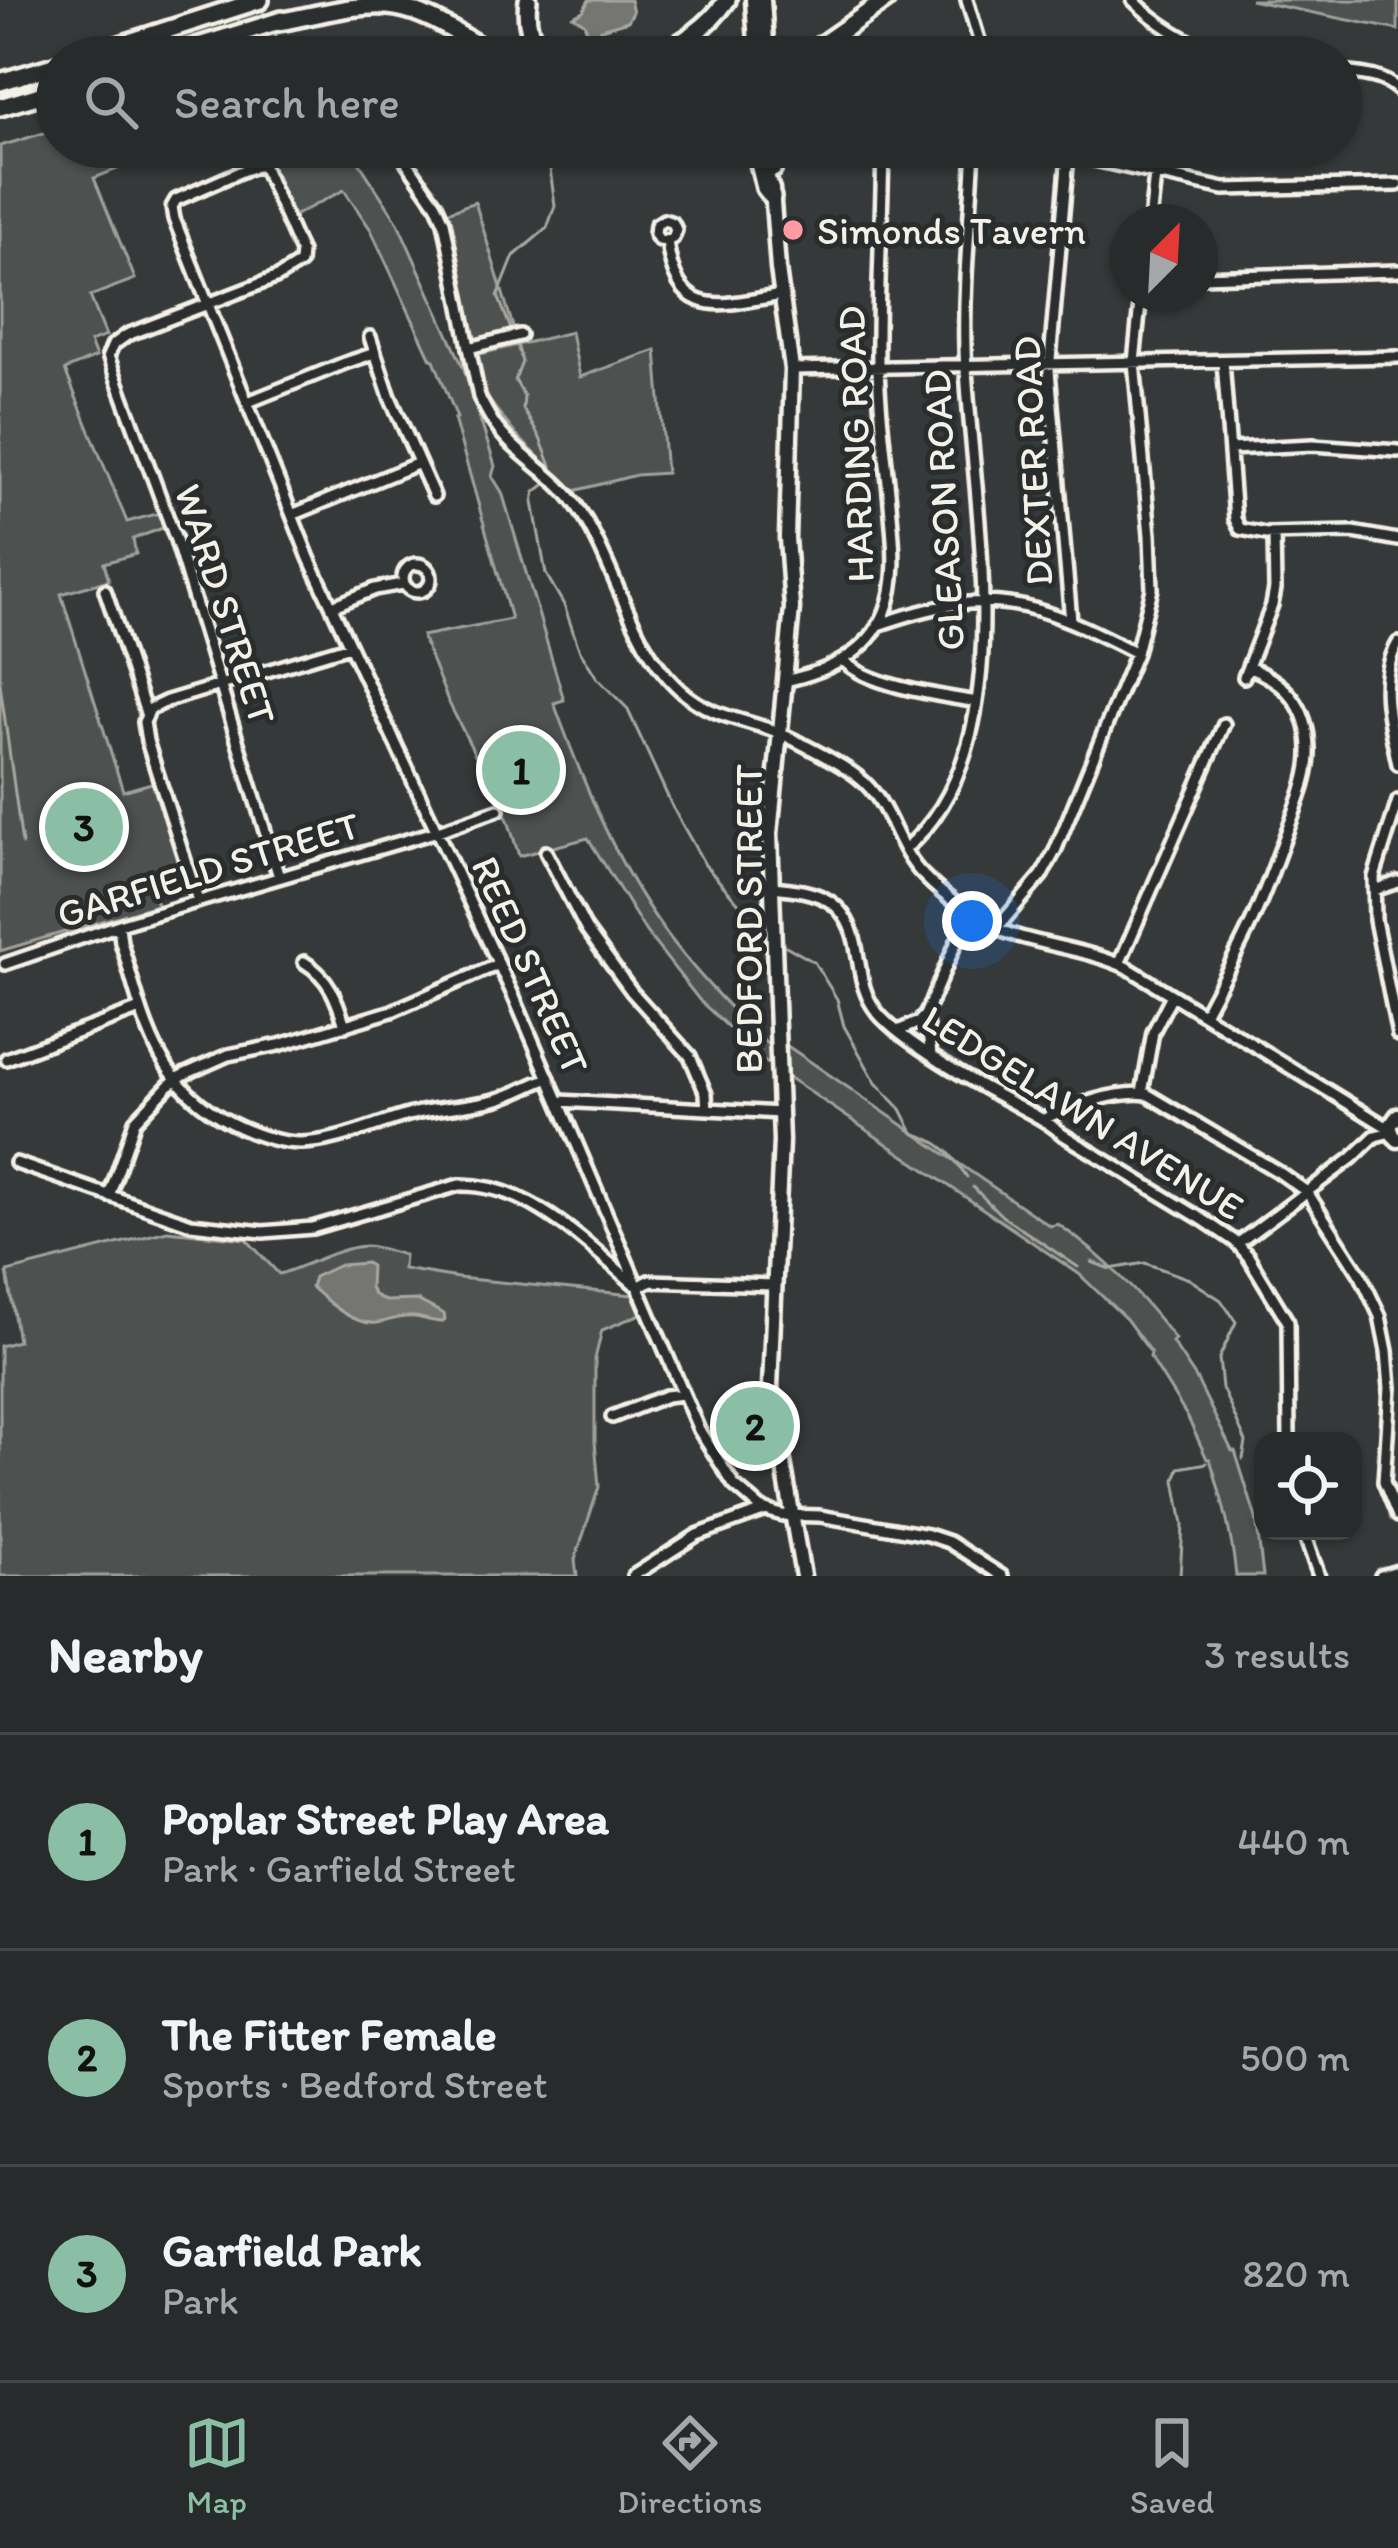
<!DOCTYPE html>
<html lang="en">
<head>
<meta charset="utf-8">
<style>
	:root { --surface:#282b2b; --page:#343737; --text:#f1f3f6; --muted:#a5a7a9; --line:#444747; --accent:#8abfa5 }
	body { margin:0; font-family:Itim,sans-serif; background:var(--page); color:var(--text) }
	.controls { position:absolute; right:36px; bottom:36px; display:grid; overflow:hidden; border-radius:24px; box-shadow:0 3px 9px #0004 }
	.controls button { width:108px; height:108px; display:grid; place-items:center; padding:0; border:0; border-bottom:3px solid var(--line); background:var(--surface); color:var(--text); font:60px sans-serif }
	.compass { position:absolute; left:1110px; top:204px; width:108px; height:108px; border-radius:50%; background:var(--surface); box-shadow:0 3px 9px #0004; rotate:24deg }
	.you { position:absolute; left:972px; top:921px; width:42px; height:42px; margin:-30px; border:9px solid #fff; border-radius:50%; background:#1a73e8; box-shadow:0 0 0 18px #1a73e833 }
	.badge { display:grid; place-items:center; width:78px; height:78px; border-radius:50%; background:var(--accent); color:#111; font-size:39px; font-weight:700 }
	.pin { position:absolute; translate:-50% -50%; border:6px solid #fff; box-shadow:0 3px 12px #0006 }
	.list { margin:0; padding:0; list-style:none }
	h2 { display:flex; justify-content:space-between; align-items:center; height:156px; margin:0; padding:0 48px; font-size:51px }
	h2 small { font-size:39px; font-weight:400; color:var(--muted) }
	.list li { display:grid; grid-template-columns:78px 1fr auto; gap:36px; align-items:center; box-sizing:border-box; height:216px; padding:0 48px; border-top:3px solid var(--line) }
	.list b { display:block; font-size:45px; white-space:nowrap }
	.list p { margin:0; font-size:39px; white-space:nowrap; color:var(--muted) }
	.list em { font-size:39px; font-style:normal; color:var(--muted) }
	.icon { flex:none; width:66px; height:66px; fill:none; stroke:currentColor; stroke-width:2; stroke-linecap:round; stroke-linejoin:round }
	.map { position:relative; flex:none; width:1398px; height:1576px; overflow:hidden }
	.search { position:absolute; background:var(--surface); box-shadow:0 3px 9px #0004; left:36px; right:36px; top:36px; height:132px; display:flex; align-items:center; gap:30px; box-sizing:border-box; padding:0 42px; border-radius:66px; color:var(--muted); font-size:45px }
	.sheet { height:804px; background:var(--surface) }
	nav { display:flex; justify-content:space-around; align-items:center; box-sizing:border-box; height:168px; border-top:3px solid var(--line); background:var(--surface); font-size:33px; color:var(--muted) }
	nav a { display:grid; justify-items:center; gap:6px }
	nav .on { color:var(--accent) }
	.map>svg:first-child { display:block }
	.green { fill:#4e514f; stroke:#a1a19c; stroke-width:3 }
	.water { fill:#757572; stroke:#a8a7a1; stroke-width:3 }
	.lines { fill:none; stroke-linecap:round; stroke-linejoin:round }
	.stream { stroke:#a8a7a1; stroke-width:3 }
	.minor-casing { stroke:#f4f1e8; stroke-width:18 }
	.major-casing { stroke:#f4f1e8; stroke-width:21 }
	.highway-casing { stroke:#f4f1e8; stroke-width:24 }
	.minor { stroke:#2a2d2e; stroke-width:9 }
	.major { stroke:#2a2d2e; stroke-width:12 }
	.highway { stroke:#2a2d2e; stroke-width:15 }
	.poi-dot { fill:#ff9aa2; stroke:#2a2d2e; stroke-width:4.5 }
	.labels { text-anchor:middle; stroke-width:10; stroke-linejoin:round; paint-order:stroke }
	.poi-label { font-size:39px; fill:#f4f1e8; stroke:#2a2d2e; text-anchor:start }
	.street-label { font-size:39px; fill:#f4f1e8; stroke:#2a2d2e }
</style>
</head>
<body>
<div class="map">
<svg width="1398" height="1576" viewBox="0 0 1398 1576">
	<rect width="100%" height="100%" fill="#363939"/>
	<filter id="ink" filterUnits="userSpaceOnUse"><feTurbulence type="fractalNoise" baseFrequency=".00833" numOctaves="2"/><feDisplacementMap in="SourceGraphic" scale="24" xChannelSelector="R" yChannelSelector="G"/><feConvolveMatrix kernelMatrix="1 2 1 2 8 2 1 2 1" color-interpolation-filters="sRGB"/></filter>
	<g filter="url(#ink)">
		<path class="green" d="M225,0h32l30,57h-24z
			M1250,0h148v30z
			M57,129v18h116l-79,31 41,101 -45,17 16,40 -16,6 6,15 -31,13 62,152 32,-9 4,15 -30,11 3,15 -32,9 5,17 -48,14 62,197 32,-9 24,80 -32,10 10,33 -157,46v-805z
			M285,147h64l48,74 67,148 31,97 -3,10 10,16 62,208 -10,3c30,82 65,170 120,240 28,37 61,70 94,102h18l264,181 8,-2c49,35 80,68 117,115l-3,3 24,36 36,73h3l21,67 7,58h-27c-4,-41 -14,-78 -26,-117h-3l-19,-41 -38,-61 1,-4 -24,-33 -48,-46 -313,-212 -66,-61 -54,-69 -58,-94 -69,18 -11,-36 -60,-119 -26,-65 89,-17 -57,-200 3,-1 -23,-58 -3,-1 -60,-129 -27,-40 -56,29 -26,-62z
			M475,202l39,128 -40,13 -27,-131z
			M571,332l9,45 76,-27 10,123 -30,2 -62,16 -58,-56 -28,-36 -12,-44z
			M167,1231l79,8 33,35c25,-7 61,-27 86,-28 12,0 27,6 39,9l-1,14 55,9 175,17 8,19 -39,16 -7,29v82l4,46 -24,73 2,16h-577v-230l18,-5 -11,-69z"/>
		<path class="water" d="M589,0h41l3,12 -5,9 -27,8 -2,5 -11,-1 -4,-10 -11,-7 10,-5z
			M366,1263l5,3 -1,21 3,7 12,7 32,-1 27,14 1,5 -2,3c-11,0 -19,-4 -28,-5 -15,-2 -24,4 -38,6 -24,3 -50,-22 -66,-36l3,-10 26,-12z"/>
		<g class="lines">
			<path class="stream" d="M577,57l14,-23
				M512,332l-14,-36 16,-40 33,-28 8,-22 -8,-59
				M516,341l6,21 -7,18 9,16 -1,13 17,29 13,33
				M548,482l-13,10 -2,10 13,72 18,31 15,44 18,29 30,30 46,100 32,57 57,65
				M0,684l22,160
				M786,946l28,16 23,37 7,27 32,57 25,26 12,24c29,9 37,19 54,44
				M973,1187l29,29 76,51
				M1092,1262l18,7 35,-6 44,16 32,21 15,22 -17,36 3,30 24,54 -3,17
				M1180,1576l3,-51 -8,-45 4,-12 28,-5"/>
			<defs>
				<path id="minor" d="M967,0l12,40v17
					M1133,0c26,26 58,44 92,57
					M331,51l4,6
					M1341,72c20,2 42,3 57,18
					M255,147l46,105 -1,11 -22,14 -151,58 -14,10 -5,11 68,184 103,337
					M396,147l40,57 8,18 35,175c6,11 11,22 19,32 22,29 57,46 78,76 42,59 55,153 117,195 23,16 50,20 76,29 20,7 73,35 89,48 33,25 37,70 65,98 21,22 62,52 91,60 39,12 77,16 114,33l262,161
					M1036,147l188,42 174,-4
					M1068,155l-19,216 22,250
					M263,164l-19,6 -68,30 -4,7 2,12 135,339 205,439 185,433 35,55 28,24 20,6 38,1 108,19 21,7 53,34
					M1150,222l5,-47
					M667,241l6,-3 3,-8 -3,-7 -9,-3 -8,5 -1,9 4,6 8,1c10,81 53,64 115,54
					M1200,277l198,-6
					M370,337l20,60 44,99
					M469,348l51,-13
					M1223,361l12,158 5,10 26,5 87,-2 45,8
					M792,369l606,-12
					M248,402l97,-39 30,-10
					M1230,449l83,-4 85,6
					M292,515l127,-52
					M403 578a14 14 0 1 1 28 0a14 14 0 1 1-28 0Z
					M105,590l42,126 -3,6 3,19 51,160
					M333,606l42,-17 28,-5
					M878,625c113,-40 155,-25 258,28
					M1398,643c-22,37 -8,81 0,121
					M844,661c24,25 98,35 133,41
					M1244,677l28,-72 3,-16 -1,-55
					M785,681c43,-10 82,-26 100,-69 14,-34 8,-73 5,-109 -4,-45 -11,-91 -12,-137 -1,-72 4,-146 5,-219
					M147,715l3,-6 17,-8 183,-55
					M1398,801l-24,76 1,43 23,115
					M905,849c124,-104 64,-358 60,-501 -2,-67 6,-134 9,-201
					M546,852l40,77 46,63 58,64 16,38 1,15
					M772,887c47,4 77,12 85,65 4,22 5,41 20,60 24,30 103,74 139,93 19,11 29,14 46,29l143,87 31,21 12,14 40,66 1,119
					M1375,890l23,-8
					M119,926l2,16c23,76 32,141 110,181 22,11 45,20 70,20 36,-1 72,-18 107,-28 29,-8 61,-8 90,-16 17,-5 34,-15 51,-21
					M997,928l45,-53 13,-24 81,-198 16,-64 -2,-54 -16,-173 7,-68
					M304,962c25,15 33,37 41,64
					M5,964l120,-41 313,-92 60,-21
					M1119,964l105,-240
					M1204,1014c18,-35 39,-70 54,-107 11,-25 20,-52 30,-78 9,-24 22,-53 21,-80 -1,-43 -23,-67 -61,-82
					M925,1015l6,39
					M898,1031l21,-9 6,-7 32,-74 18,-25
					M6,1059l134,-50
					M1142,1093l11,-61 19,-37
					M560,1101l220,12
					M1046,1118c26,-12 72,-28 101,-24l133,79 27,19 54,84 19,40 7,35 3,37 -6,94 14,34
					M16,1163l175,61 72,8 49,-4 147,-43c71,-2 128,60 179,102l11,-6 125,4
					M109,1196l26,-75 34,-36 14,-10 45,-20 51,-10 113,-34 107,-47
					M1237,1244l115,-86 23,-22 16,-4
					M612,1417l54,-21 17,-2
					M1303,1531l16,45
					M633,1576l64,-41 69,-25
					M1381,1576l17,-5"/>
				<path id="major" d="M753,0l4,57
					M763,0l4,57
					M764,147l3,29 5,13 6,80 14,100 -5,169 5,70 -22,226 11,307 -11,246 33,189
					M774,147v23
					M1398,1115l-8,11 3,9 5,5"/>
				<path id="highway" d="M528,0c-3,23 2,39 17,57
					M273,23c37,-6 87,-22 123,-16 36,6 70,33 102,50
					M83,57l177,-57
					M164,57l118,-37
					M654,57c29,-14 54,-30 73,-57
					M804,57l82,-57
					M0,82l57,-17
					M0,107l57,-17
					M755,147l10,41 7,9"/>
			</defs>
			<use href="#minor" class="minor-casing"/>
			<use href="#major" class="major-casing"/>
			<use href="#highway" class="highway-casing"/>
			<use href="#minor" class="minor"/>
			<use href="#major" class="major"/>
			<use href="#highway" class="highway"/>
		</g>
	</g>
	<circle class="poi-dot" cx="793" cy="230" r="12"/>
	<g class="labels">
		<g class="poi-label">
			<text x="817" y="244">Simonds Tavern</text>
		</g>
		<g class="street-label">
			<text transform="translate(855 444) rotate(-92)" y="14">HARDING ROAD</text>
			<text transform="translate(1032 461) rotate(-93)" y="14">DEXTER ROAD</text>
			<text transform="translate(943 510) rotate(-93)" y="14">GLEASON ROAD</text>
			<text transform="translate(226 604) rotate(72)" y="14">WARD STREET</text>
			<text transform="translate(208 869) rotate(-17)" y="14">GARFIELD STREET</text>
			<text transform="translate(748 919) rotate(-90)" y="14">BEDFORD STREET</text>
			<text transform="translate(531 965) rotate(66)" y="14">REED STREET</text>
			<text transform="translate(1083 1112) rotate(32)" y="14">LEDGELAWN AVENUE</text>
		</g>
	</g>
</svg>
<div class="controls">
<button><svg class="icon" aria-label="locate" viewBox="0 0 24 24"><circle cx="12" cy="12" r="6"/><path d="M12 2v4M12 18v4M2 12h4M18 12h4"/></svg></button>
</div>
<svg class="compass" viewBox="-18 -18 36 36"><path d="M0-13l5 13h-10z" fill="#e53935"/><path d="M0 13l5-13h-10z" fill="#a5a7a9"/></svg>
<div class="you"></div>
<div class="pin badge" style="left:521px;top:770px">1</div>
<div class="pin badge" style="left:755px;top:1426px">2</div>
<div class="pin badge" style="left:84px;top:827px">3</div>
<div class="search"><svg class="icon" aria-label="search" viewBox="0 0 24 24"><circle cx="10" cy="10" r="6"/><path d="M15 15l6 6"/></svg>Search here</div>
</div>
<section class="sheet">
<h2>Nearby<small>3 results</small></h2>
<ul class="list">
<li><span class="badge">1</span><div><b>Poplar Street Play Area</b><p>Park · Garfield Street</p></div><em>440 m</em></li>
<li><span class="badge">2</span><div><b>The Fitter Female</b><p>Sports · Bedford Street</p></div><em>500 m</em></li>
<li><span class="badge">3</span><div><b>Garfield Park</b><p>Park</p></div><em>820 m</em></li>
</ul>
</section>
<nav>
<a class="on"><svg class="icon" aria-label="map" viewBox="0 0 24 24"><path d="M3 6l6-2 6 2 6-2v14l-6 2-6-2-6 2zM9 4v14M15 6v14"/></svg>Map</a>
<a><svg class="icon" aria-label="directions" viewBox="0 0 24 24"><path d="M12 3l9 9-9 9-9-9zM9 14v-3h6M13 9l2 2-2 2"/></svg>Directions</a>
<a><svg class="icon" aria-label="saved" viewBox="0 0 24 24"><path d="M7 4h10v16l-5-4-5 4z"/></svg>Saved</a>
</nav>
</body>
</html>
